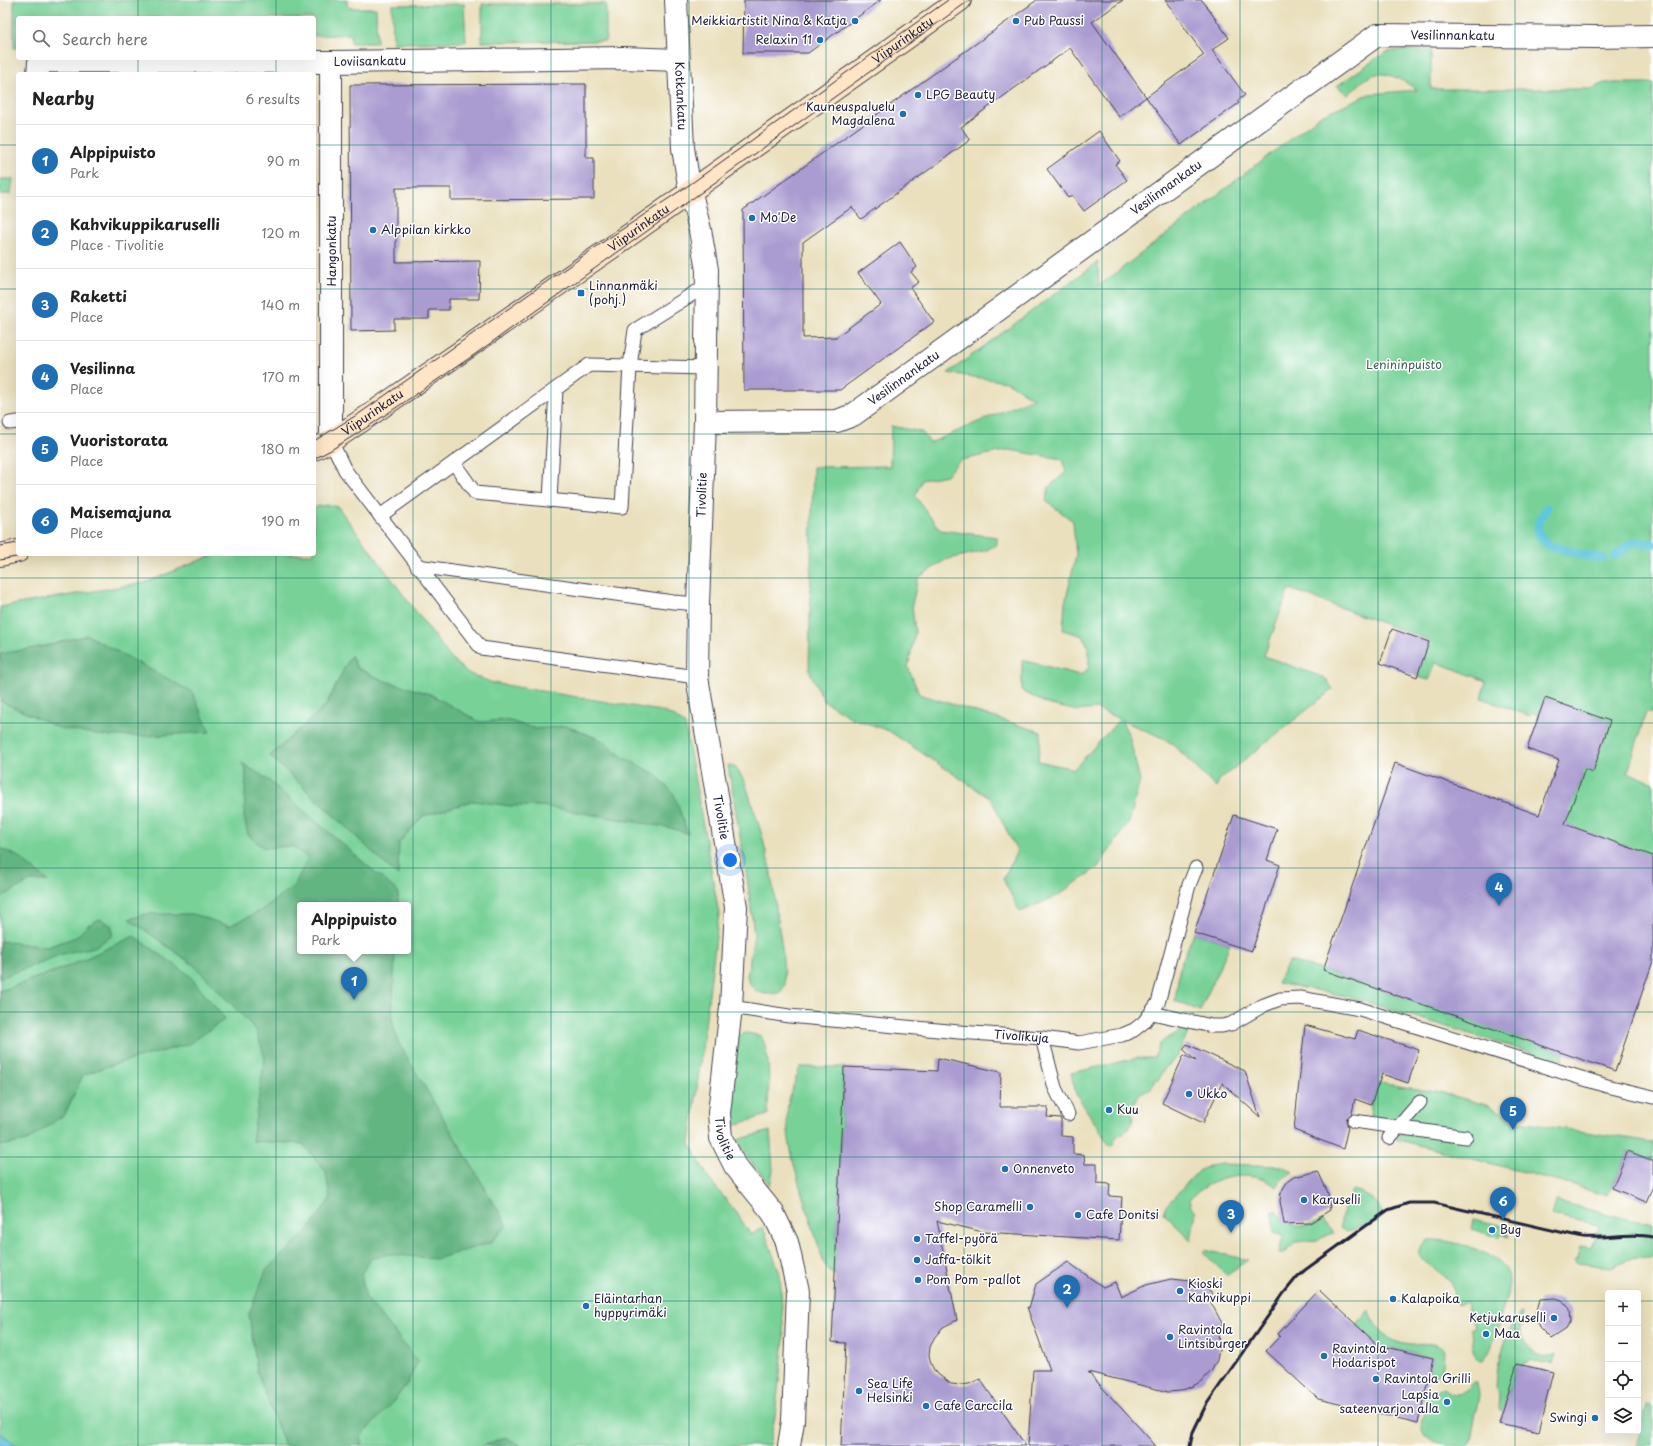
<!DOCTYPE html>
<html lang="en">
<head>
<meta charset="utf-8">
<style>
	:root { --surface:#fff; --page:#f2f2f2; --text:#222; --muted:#767676; --line:#e0e0e0; --accent:#1f6fb2 }
	body { margin:0; font-family:"Playpen Sans",sans-serif; background:var(--page); color:var(--text) }
	.controls { position:absolute; right:12px; bottom:12px; display:grid; overflow:hidden; border-radius:4px; box-shadow:0 4px 16px #0002 }
	.controls button { width:36px; height:36px; display:grid; place-items:center; padding:0; border:0; border-bottom:1px solid var(--line); background:var(--surface); color:var(--text); font:20px sans-serif }
	.you { position:absolute; left:730px; top:860px; width:14px; height:14px; margin:-10px; border:3px solid #fff; border-radius:50%; background:#1a73e8; box-shadow:0 0 0 6px #1a73e833 }
	.badge { display:grid; place-items:center; width:26px; height:26px; border-radius:50%; background:var(--accent); color:#fff; font-size:13px; font-weight:700 }
	.pin { position:absolute; translate:-50% -33px; filter:drop-shadow(0 1px 2px #0008) }
	.pin::after { content:''; position:absolute; top:21px; width:14px; height:12px; background:inherit; clip-path:polygon(0 0,100% 0,50% 100%) }
	.popup { position:absolute; left:297px; top:902px; width:114px; height:52px; box-sizing:border-box; display:grid; place-content:center; border-radius:4px; background:var(--surface); filter:drop-shadow(0 1px 3px #0005); font-size:13px; white-space:nowrap; color:var(--muted) }
	.popup b { font-size:15px; color:var(--text) }
	.popup::after { content:''; position:absolute; left:50%; top:100%; margin-left:-8px; border:8px solid transparent; border-top-color:var(--surface) }
	.list { margin:0; padding:0; list-style:none }
	h2 { display:flex; justify-content:space-between; align-items:center; height:52px; margin:0; padding:0 16px; font-size:17px }
	h2 small { font-size:13px; font-weight:400; color:var(--muted) }
	.list li { display:grid; grid-template-columns:26px 1fr auto; gap:12px; align-items:center; box-sizing:border-box; height:72px; padding:0 16px; border-top:1px solid var(--line) }
	.list b { display:block; font-size:15px; white-space:nowrap }
	.list p { margin:0; font-size:13px; white-space:nowrap; color:var(--muted) }
	.list em { font-size:13px; font-style:normal; color:var(--muted) }
	.icon { flex:none; width:22px; height:22px; fill:none; stroke:currentColor; stroke-width:2; stroke-linecap:round; stroke-linejoin:round }
	.map { position:relative; flex:none; width:1653px; height:1446px; overflow:hidden }
	.search { position:absolute; background:var(--surface); box-shadow:0 4px 16px #0002; left:16px; top:16px; width:300px; height:44px; display:flex; align-items:center; gap:10px; box-sizing:border-box; padding:0 14px; border-radius:4px; color:var(--muted); font-size:15px }
	.panel { position:absolute; background:var(--surface); box-shadow:0 4px 16px #0002; left:16px; top:72px; width:300px; height:484px; border-radius:4px }
	.map>svg:first-child { display:block }
	.green { fill:#78d298; stroke:#4d7a6a; fill-rule:evenodd }
	.forest { fill:#62b480; stroke:#426b5e }
	.water { fill:#60c7dd; stroke:#41748c }
	.lines { fill:none; stroke-linecap:round; stroke-linejoin:round }
	.stream { stroke:#60c7dd; stroke-width:9 }
	.building { fill:#aa9cd1 }
	.lane-casing { stroke:#403e4e; stroke-width:15 }
	.street-casing { stroke:#403e4e; stroke-width:24 }
	.secondary-casing { stroke:#403e4e; stroke-width:24 }
	.lane { stroke:#fff; stroke-width:13 }
	.street { stroke:#fff; stroke-width:22 }
	.secondary { stroke:#fde5c5; stroke-width:22 }
	.tram { stroke:#22223b; stroke-width:1 }
	.rail { stroke:#22223b; stroke-width:3 }
	.grid { fill:none; stroke:#0f766e; stroke-width:1; stroke-opacity:0.55 }
	.poi-dot { fill:#1f6fb2; stroke:#fff; stroke-width:1.5 }
	.labels { text-anchor:middle; stroke-width:3; stroke-linejoin:round; paint-order:stroke }
	.poi-label { font-size:12px; fill:#22223b; stroke:#fff; text-anchor:start }
	.street-label { font-size:12px; fill:#22223b; stroke:#fff }
	.park-label { font-size:12px; fill:#40605c; stroke:#fff }
</style>
</head>
<body>
<div class="map">
<svg width="1653" height="1446" viewBox="0 0 1653 1446">
	<rect width="100%" height="100%" fill="#fff"/>
	<filter id="ink" filterUnits="userSpaceOnUse"><feTurbulence type="fractalNoise" baseFrequency=".025" numOctaves="2"/><feDisplacementMap in="SourceGraphic" scale="8" xChannelSelector="R" yChannelSelector="G"/><feConvolveMatrix kernelMatrix="1 2 1 2 8 2 1 2 1" color-interpolation-filters="sRGB"/></filter>
	<filter id="wash" filterUnits="userSpaceOnUse"><feTurbulence type="fractalNoise" baseFrequency=".012" numOctaves="4" result="noise"/><feDisplacementMap in="SourceGraphic" scale="16" xChannelSelector="R" yChannelSelector="G"/><feGaussianBlur stdDeviation="0.9" result="paint"/><feColorMatrix in="noise" values="0 0 0 0 0 0 0 0 0 0 0 0 0 0 0 0 0 1.4 0 .05"/><feComposite in="paint" operator="in"/></filter>
	<g filter="url(#wash)">
		<rect width="100%" height="100%" fill="#eae0bd"/>
		<path class="green" d="M14,0h333v5l3,3h26l1,35h-26v-9l-37,2v-18h-296v30h-4z
			M464,4l2,38 -73,1 -1,-38z
			M482,4h124v37l-124,1z
			M1402,50l29,1v38h160l14,-6h48v629h-7l-18,60 25,11v73l-114,-41 36,-18 10,-28 8,2 17,-50 -65,-23 -6,17 -7,-2 -2,3 -49,-18 5,-17 -50,-19 -7,18 -12,-3 12,-37 -140,-51 -25,67 61,22 8,11 -114,91 -3,8 -42,-43 -11,-7 -42,-18 8,15 11,46 -11,41 -31,45 -41,29 -37,16 -17,-33 14,-28 -26,-52 -102,-68 -37,-13 -28,-17 -15,-31 4,-203 77,-1 1,-40 31,6 8,11 103,-45 -26,-16 -59,-9 150,-111 1,24 222,-171 48,-21 48,-4c-11,-8 -30,-20 -44,-15 -10,4 -17,13 -25,20l-11,-9 40,-28 10,-6zM1009,450l53,9 4,13 -17,15 -3,14 27,20 3,34 -11,48 -2,27 20,6 6,13v19l-9,7 -58,-15v31l25,13 30,7 20,-2 23,10 -46,50 -36,-8 3,-29 -122,-38 -11,-27 7,-34 -3,-28 6,-27 27,-18 42,-10 10,-6v-7l-57,-7 -25,-34 7,-16 24,-5 15,-15z
			M0,179h13l-2,15h-11z
			M329,505l9,2 111,149 18,17 26,10 168,28 14,6 10,8 34,189 -29,230 19,35 27,33 15,23 12,-8 17,47 4,66 -9,76 -6,30h-769v-839l147,-25 68,-28h99v-46l6,-2zM300,905h108v46h-108z
			M728,765l8,3 9,14 17,53 9,38 11,75 3,37 -5,8 -15,1 -9,-3 -7,-7 -2,-8 7,-41 -6,-51z
			M1194,933l36,11 -30,67 -25,-10 5,-35z
			M1289,961l34,9 241,83 -3,9 -214,-66 -70,-13z
			M1184,1029l5,2 -11,23 -5,7 -9,8 -6,12 -3,-2 -4,10 -13,6 -7,15 2,7 -3,11 -13,8 -5,10h-2l-34,-52 -5,-21 66,-15h17l7,-16z
			M747,1033l14,3c11,20 7,55 7,79l-37,11 -1,-17 8,-70 3,-5z
			M800,1067h44l-9,209 -11,-12c-13,-46 -34,-96 -37,-143 -1,-19 7,-37 13,-54z
			M1379,1083l64,10 47,13 28,16 135,20v19l-25,-10 -20,45 -45,-14 -168,-43 4,-5 59,-5 -88,-12 1,-12z
			M770,1131l3,39 -3,15 -20,-24 -13,-21z
			M1222,1164l60,2 11,6 -12,8 -4,7c-28,-20 -65,-11 -88,13l2,7 5,5 -5,28 -28,-27 2,-6 33,-36 11,-5z
			M1352,1190c13,2 27,10 30,24l-4,7 -3,1 -29,10 -6,-4v-8z
			M1556,1201l79,20 18,1v34l-3,2 -22,1 -17,8 -35,-4 -2,-3 3,-2 3,-12 12,2 7,-22 -47,-10z
			M1277,1211c11,18 28,19 45,9l11,13 -16,7 -21,2 -13,12h-4l4,-18 -10,-3 1,-14 -2,-7z
			M1474,1219l33,8v6l2,4 -8,-3 -2,4 -27,-9z
			M1429,1240c21,-1 71,12 79,34 4,12 -6,35 -9,47 -3,12 -7,31 -16,40h-2c-11,-6 -9,-22 -10,-33l4,-1 -3,-12 -3,1 -2,-13 -9,2c-3,-11 -5,-21 -13,-28 -9,-10 -43,-22 -16,-37z
			M1205,1250l43,10 -22,15 -23,-23z
			M1369,1311c6,19 22,33 43,34 14,0 20,-5 32,5 -1,12 1,28 -16,27l5,-19 -55,-13 -22,-20z
			M1520,1313h2c-1,6 -3,13 -2,19 3,14 20,31 35,23l-3,9 -23,-4 -6,5 -6,-1 -15,47 -4,-2 1,-14 -3,-8 2,-23 11,-34z
			M1474,1383h3l2,12 -8,46 -3,5c-15,0 -47,0 -46,-19 0,-8 4,-17 6,-25l-5,-2 2,-10 11,1 8,-3c12,10 20,7 30,-5z
			M1647,1405l6,1v40h-17z"/>
		<path class="forest" d="M87,635l105,57 18,40 -62,4h-44l-45,-8 -59,-27v-47l45,-8z
			M351,655l6,13 28,13 45,13 50,28 26,-2 31,9 29,-3 38,15 17,15 34,18 19,20 14,40 -17,-6 -129,-22h-31l-38,-5 -50,15 -24,27 -1,33 -128,-120 56,-51z
			M242,763l25,16 131,113v13h-98v46h95l-3,69 6,22 109,183 -17,18 -54,16 -47,-5 -19,5 -9,15 5,24 52,63 -11,23 -19,24 -27,28v10h-76l-28,-74 -8,-58 17,-44 41,-38 23,-33 -4,-27 -23,-28 -51,-3 13,-83 -9,-28 -61,-64 -66,-47 18,-5h46l36,12 31,-15 34,-25 14,-28 -16,-12 -28,2 -16,-13 -4,-18 2,-46z
			M0,848l17,8 31,25h-18l-30,17z
			M100,919l12,7v10l-18,11 -32,7 -62,24v-37l47,6 29,-10 12,-12z
			M134,936l54,38 37,45 -36,25 -81,22 -25,9 -18,39 -38,27 -27,5v-155l69,-25z
			M505,1437l17,9h-40z"/>
		<path class="water" d="M0,1433l18,13h-18z"/>
		<g class="lines">
			<path class="stream" d="M1547,508l-8,13 -2,11 11,13 38,11 17,2
				M1615,556l18,-14 20,2"/>
		</g>
		<g id="blocks">
			<path class="building" d="M744,0h137l-73,53h-65z
				M1037,0h86l-31,22 54,75 -27,20 -49,-69 -109,79 9,13 -109,79 -9,-12 -49,35v96l33,-1 45,-33 -23,-31 42,-31 17,25 -6,5 8,10 -9,6 24,34 -94,68h-96l-1,-180z
				M1165,0h37l27,38 -17,12 33,45 -8,6 2,2 -58,42 -35,-48 58,-42z
				M586,84v74h8v41l-143,1v-12h-55v74l84,-1 -1,38h-30v11h-20v9h-35v11l-43,1 -1,-246z
				M1099,131l21,30 -5,3 12,16 -43,31 -12,-16 -4,3 -21,-29z
				M1392,629l37,13 -12,35 -37,-14z
				M1545,698l65,23 -17,51 -8,-3 -20,55 88,32v105l-38,110 -292,-101 72,-207 144,52 20,-55 -32,-11z
				M1234,815l43,14 -10,31 13,5 -28,86 -58,-18z
				M1305,1025l50,14 3,-9 61,20 -11,33 -26,-9 -11,31 -16,-6 -3,14 -6,6 2,8 -5,22 -49,-19z
				M1187,1044l58,27 15,46 -38,-34 -19,40 -41,-20 22,-48 12,6 -13,-12z
				M938,1058l63,14 -1,35h48l-1,10 14,1v18l12,1v17l11,1 1,9h12v19l13,1 -1,12 13,1 -3,43 -136,-8 -46,-11 20,99 -14,7 -9,11 -4,9 -1,8 2,9 4,8 16,12 10,1 8,-1 11,-5 46,67h-185l5,-103 -14,-1 12,-275 93,4z
				M1628,1151l25,10v25l-7,16 -34,-14z
				M1318,1171l10,22 2,17 -20,13 -26,1 -4,-23 1,-8 3,-6 4,-6 6,-4z
				M1068,1262l35,25 12,-5 6,15 25,-12 25,-6 20,2 8,3 14,9 -4,6 14,26 -5,3 1,22 -2,10 -5,10 -9,10 -10,6 -13,5 -12,1 -80,-20 68,74h-128l5,-76h17l-23,-63 2,1 7,-24z
				M1319,1290l59,55 55,13 -15,65 -100,-24 -52,-48 14,-15 -2,-2z
				M1556,1298l6,2 8,9 1,11 -6,10 -14,9 -12,-12 -3,-12 4,-16z
				M1517,1364l36,8 -15,60 -39,-9z"/>
		</g>
	</g>
	<g filter="url(#ink)">
		<use href="#blocks" fill-opacity="0" stroke="#403e4e" stroke-width="1"/>
		<g class="lines">
			<defs>
				<g id="lane">
					<path d="M10,423l8,-1"/>
					<path d="M331,441l14,29 136,178 216,29"/>
					<path d="M454,463l21,30 147,14 8,-141 5,-36 72,-45"/>
					<path d="M550,500l6,-111"/>
					<path d="M380,516l209,-151 116,3"/>
					<path d="M417,566l256,36 25,2"/>
					<path id="s1" d="M731,1007l58,9 170,16 83,6 37,5 43,-8 12,-5 10,-8 14,-19 31,-118 7,-17"/>
					<path d="M1152,1013l60,13h10l9,-2 33,-19 16,-6 20,-1 60,11 247,77 46,11"/>
					<path d="M1042,1038l13,50 13,26"/>
					<path d="M1354,1121l112,16"/>
					<path d="M1389,1138l31,-36"/>
				</g>
				<g id="street">
					<path id="s2" d="M676,0l7,148 6,37 11,45 7,40 -2,152 -7,182 -1,73 39,230 -5,100 -12,106 2,25 14,28 38,47 14,29 11,49 -5,130 -4,25"/>
					<path id="s3" d="M38,74l1,-12 13,-1 279,1 292,-4 55,2"/>
					<path id="s4" d="M705,422l132,-1 16,-6 524,-380 218,2 58,-1"/>
					<path d="M331,441v-379"/>
				</g>
				<g id="secondary">
					<path id="s5" d="M314,449l17,-8 33,-22 247,-171 349,-248"/>
					<path d="M0,555l18,-4"/>
				</g>
			</defs>
			<use href="#lane" class="lane-casing"/>
			<use href="#street" class="street-casing"/>
			<use href="#secondary" class="secondary-casing"/>
			<use href="#lane" class="lane"/>
			<use href="#street" class="street"/>
			<use href="#secondary" class="secondary"/>
			<path class="tram" d="M314,441l46,-28 246,-173 83,-55 259,-185
				M314,459l17,-9 38,-24 105,-71 496,-355
				M0,546l18,-3
				M0,560l32,-6"/>
			<path class="rail" d="M1190,1446l3,-14 13,-27 78,-112 13,-16 8,-7 83,-60 21,-7h25l148,34c25,2 46,-5 71,0"/>
		</g>
	</g>
	<path class="grid" d="M138,0v18M276,0v18M413,0v1446M551,0v1446M689,0v1446M826,0v1446M964,0v1446M1102,0v1446M1240,0v1446M1378,0v1446M1515,0v1446M138,58v16M276,58v16M0,145h18M314,145h1339M0,289h18M314,289h1339M0,434h18M314,434h1339M138,554v892M276,554v892M0,578h1653M0,723h1653M0,868h1653M0,1012h1653M0,1157h1653M0,1301h1608M1638,1301h15"/>
	<g class="poi-dot">
		<circle cx="855" cy="21" r="4"/>
		<circle cx="1016" cy="21" r="4"/>
		<circle cx="820" cy="40" r="4"/>
		<circle cx="918" cy="95" r="4"/>
		<circle cx="903" cy="114" r="4"/>
		<circle cx="752" cy="218" r="4"/>
		<circle cx="373" cy="230" r="4"/>
		<rect x="577" y="289" width="8" height="8" rx="2"/>
		<circle cx="1189" cy="1094" r="4"/>
		<circle cx="1109" cy="1110" r="4"/>
		<circle cx="1005" cy="1169" r="4"/>
		<circle cx="1304" cy="1200" r="4"/>
		<circle cx="1030" cy="1207" r="4"/>
		<circle cx="1078" cy="1215" r="4"/>
		<circle cx="1492" cy="1230" r="4"/>
		<circle cx="917" cy="1239" r="4"/>
		<circle cx="917" cy="1260" r="4"/>
		<circle cx="918" cy="1280" r="4"/>
		<circle cx="1180" cy="1291" r="4"/>
		<circle cx="1393" cy="1299" r="4"/>
		<circle cx="586" cy="1306" r="4"/>
		<circle cx="1554" cy="1318" r="4"/>
		<circle cx="1486" cy="1334" r="4"/>
		<circle cx="1170" cy="1337" r="4"/>
		<circle cx="1324" cy="1356" r="4"/>
		<circle cx="1376" cy="1379" r="4"/>
		<circle cx="859" cy="1391" r="4"/>
		<circle cx="1447" cy="1402" r="4"/>
		<circle cx="926" cy="1406" r="4"/>
		<circle cx="1595" cy="1418" r="4"/>
	</g>
	<g class="labels">
		<g class="poi-label">
			<text x="847" y="25" text-anchor="end">Meikkiartistit Nina &amp; Katja</text>
			<text x="1024" y="25">Pub Paussi</text>
			<text x="812" y="44" text-anchor="end">Relaxin 11</text>
			<text x="926" y="99">LPG Beauty</text>
			<text x="895" y="111" text-anchor="end">Kauneuspaluelu<tspan x="895" dy="14">Magdalena</tspan></text>
			<text x="760" y="222">Mo'De</text>
			<text x="381" y="234">Alppilan kirkko</text>
			<text x="589" y="290">Linnanmäki<tspan x="589" dy="14">(pohj.)</tspan></text>
			<text x="1197" y="1098">Ukko</text>
			<text x="1117" y="1114">Kuu</text>
			<text x="1013" y="1173">Onnenveto</text>
			<text x="1312" y="1204">Karuselli</text>
			<text x="1022" y="1211" text-anchor="end">Shop Caramelli</text>
			<text x="1086" y="1219">Cafe Donitsi</text>
			<text x="1500" y="1234">Bug</text>
			<text x="925" y="1243">Taffel-pyörä</text>
			<text x="925" y="1264">Jaffa-tölkit</text>
			<text x="926" y="1284">Pom Pom -pallot</text>
			<text x="1188" y="1288">Kioski<tspan x="1188" dy="14">Kahvikuppi</tspan></text>
			<text x="594" y="1303">Eläintarhan<tspan x="594" dy="14">hyppyrimäki</tspan></text>
			<text x="1401" y="1303">Kalapoika</text>
			<text x="1546" y="1322" text-anchor="end">Ketjukaruselli</text>
			<text x="1178" y="1334">Ravintola<tspan x="1178" dy="14">Lintsiburger</tspan></text>
			<text x="1494" y="1338">Maa</text>
			<text x="1332" y="1353">Ravintola<tspan x="1332" dy="14">Hodarispot</tspan></text>
			<text x="1384" y="1383">Ravintola Grilli</text>
			<text x="867" y="1388">Sea Life<tspan x="867" dy="14">Helsinki</tspan></text>
			<text x="1439" y="1399" text-anchor="end">Lapsia<tspan x="1439" dy="14">sateenvarjon alla</tspan></text>
			<text x="934" y="1410">Cafe Carccila</text>
			<text x="1587" y="1422" text-anchor="end">Swingi</text>
		</g>
		<g class="street-label">
			<text dy="4" stroke="none"><textPath href="#s4" startOffset="872">Vesilinnankatu</textPath></text>
			<text dy="4" stroke="none"><textPath href="#s5" startOffset="717">Viipurinkatu</textPath></text>
			<text dy="4" stroke="none"><textPath href="#s3" startOffset="343">Loviisankatu</textPath></text>
			<text dy="4" stroke="none"><textPath href="#s2" startOffset="96">Kotkankatu</textPath></text>
			<text dy="4" stroke="none"><textPath href="#s4" startOffset="536">Vesilinnankatu</textPath></text>
			<text dy="4" stroke="none"><textPath href="#s5" startOffset="393">Viipurinkatu</textPath></text>
			<text transform="translate(332 251) rotate(-90)" y="4">Hangonkatu</text>
			<text dy="4" stroke="none"><textPath href="#s4" startOffset="212">Vesilinnankatu</textPath></text>
			<text dy="4" stroke="none"><textPath href="#s5" startOffset="69">Viipurinkatu</textPath></text>
			<text transform="translate(702 495) rotate(-88)" y="4">Tivolitie</text>
			<text dy="4" stroke="none"><textPath href="#s2" startOffset="822">Tivolitie</textPath></text>
			<text dy="4" stroke="none"><textPath href="#s1" startOffset="292">Tivolikuja</textPath></text>
			<text dy="4" stroke="none"><textPath href="#s2" startOffset="1146">Tivolitie</textPath></text>
		</g>
		<g class="park-label">
			<text x="1404" y="369">Lenininpuisto</text>
		</g>
	</g>
</svg>
<div class="controls">
<button>+</button>
<button>−</button>
<button><svg class="icon" aria-label="locate" viewBox="0 0 24 24"><circle cx="12" cy="12" r="6"/><path d="M12 2v4M12 18v4M2 12h4M18 12h4"/></svg></button>
<button><svg class="icon" aria-label="layers" viewBox="0 0 24 24"><path d="M12 4l9 5-9 5-9-5zM3 14l9 5 9-5"/></svg></button>
</div>
<div class="you"></div>
<div class="pin badge" style="left:354px;top:1000px">1</div>
<div class="popup"><b>Alppipuisto</b>Park</div>
<div class="pin badge" style="left:1067px;top:1308px">2</div>
<div class="pin badge" style="left:1231px;top:1233px">3</div>
<div class="pin badge" style="left:1499px;top:906px">4</div>
<div class="pin badge" style="left:1513px;top:1130px">5</div>
<div class="pin badge" style="left:1503px;top:1220px">6</div>
<div class="search"><svg class="icon" aria-label="search" viewBox="0 0 24 24"><circle cx="10" cy="10" r="6"/><path d="M15 15l6 6"/></svg>Search here</div>
<section class="panel">
<h2>Nearby<small>6 results</small></h2>
<ul class="list">
<li><span class="badge">1</span><div><b>Alppipuisto</b><p>Park</p></div><em>90 m</em></li>
<li><span class="badge">2</span><div><b>Kahvikuppikaruselli</b><p>Place · Tivolitie</p></div><em>120 m</em></li>
<li><span class="badge">3</span><div><b>Raketti</b><p>Place</p></div><em>140 m</em></li>
<li><span class="badge">4</span><div><b>Vesilinna</b><p>Place</p></div><em>170 m</em></li>
<li><span class="badge">5</span><div><b>Vuoristorata</b><p>Place</p></div><em>180 m</em></li>
<li><span class="badge">6</span><div><b>Maisemajuna</b><p>Place</p></div><em>190 m</em></li>
</ul>
</section>
</div>
</body>
</html>
